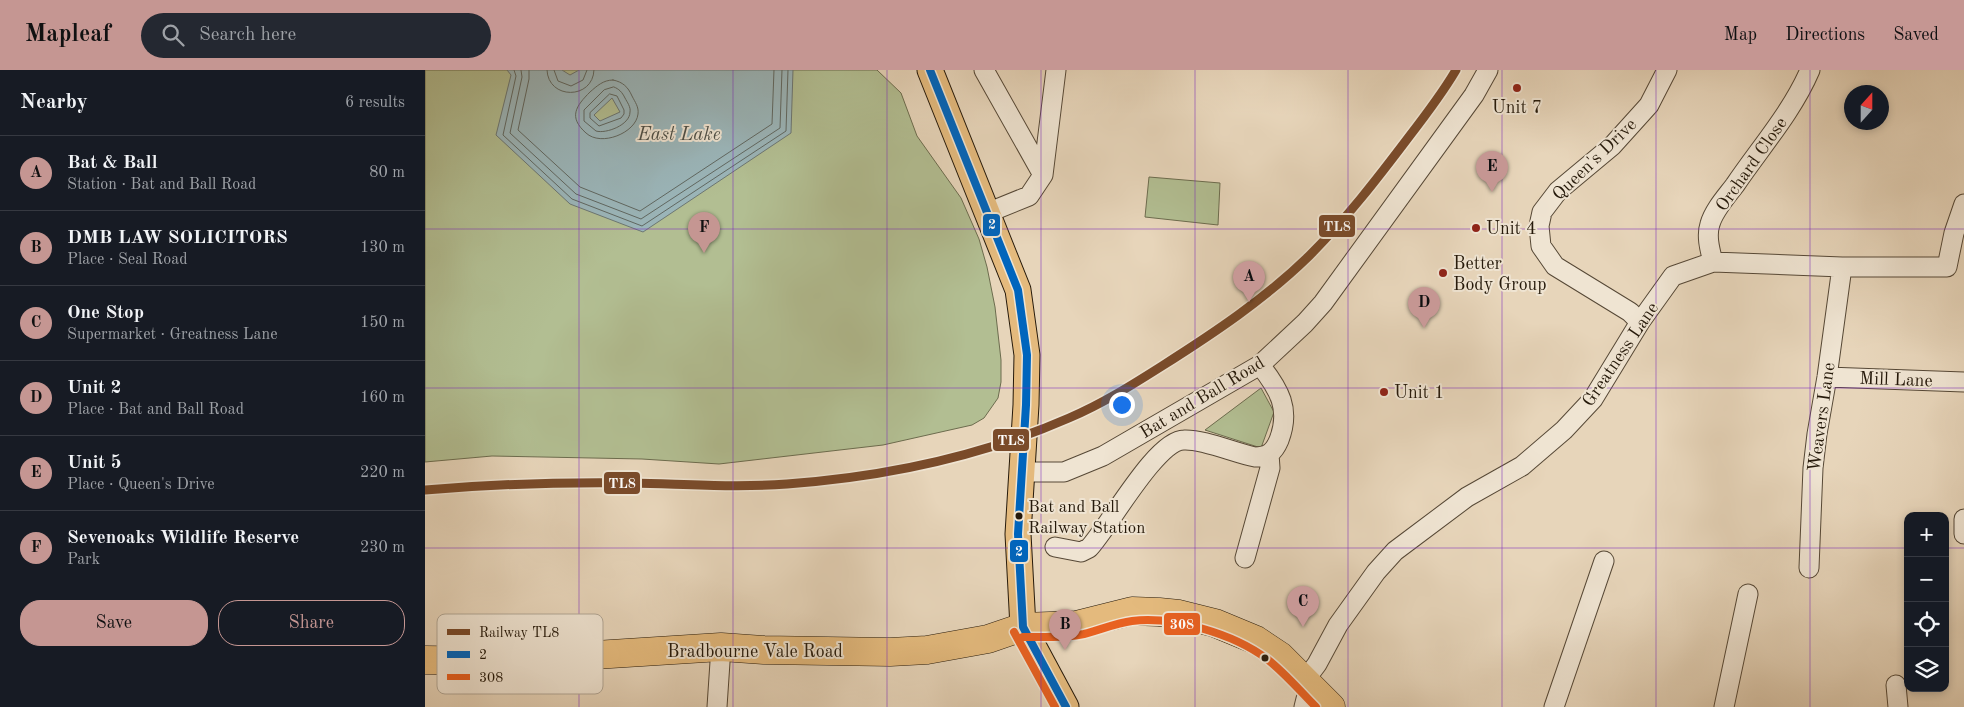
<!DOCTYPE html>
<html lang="en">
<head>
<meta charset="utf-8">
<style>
	:root { --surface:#171b24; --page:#242831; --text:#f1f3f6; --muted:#9ea1a6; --line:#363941; --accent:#c59692 }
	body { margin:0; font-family:"Old Standard TT",serif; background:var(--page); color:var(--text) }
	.controls { position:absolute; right:15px; bottom:15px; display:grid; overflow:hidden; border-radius:10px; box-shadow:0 2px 8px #0003 }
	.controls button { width:45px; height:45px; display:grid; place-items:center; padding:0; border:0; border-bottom:1px solid var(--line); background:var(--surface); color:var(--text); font:25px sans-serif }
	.compass { position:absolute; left:1419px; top:15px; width:45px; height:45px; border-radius:50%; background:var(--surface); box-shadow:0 2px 8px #0003; rotate:21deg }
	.you { position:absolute; left:696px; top:334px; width:18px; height:18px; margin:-12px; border:4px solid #fff; border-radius:50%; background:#1a73e8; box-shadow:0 0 0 8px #1a73e833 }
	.badge { display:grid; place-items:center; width:32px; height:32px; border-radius:50%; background:var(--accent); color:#111; font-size:16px; font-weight:700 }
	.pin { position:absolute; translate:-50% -41px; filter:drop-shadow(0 1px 2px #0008) }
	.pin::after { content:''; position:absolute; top:26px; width:18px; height:15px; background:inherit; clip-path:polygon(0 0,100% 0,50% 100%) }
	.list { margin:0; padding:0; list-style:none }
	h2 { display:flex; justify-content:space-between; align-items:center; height:65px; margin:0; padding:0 20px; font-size:21px }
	h2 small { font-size:16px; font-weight:400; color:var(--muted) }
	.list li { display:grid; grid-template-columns:32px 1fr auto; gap:15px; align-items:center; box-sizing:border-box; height:75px; padding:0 20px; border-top:1px solid var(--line) }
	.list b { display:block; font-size:19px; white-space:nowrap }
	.list p { margin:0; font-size:16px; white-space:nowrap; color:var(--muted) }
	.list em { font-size:16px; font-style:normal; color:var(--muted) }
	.actions { display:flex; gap:10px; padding:15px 20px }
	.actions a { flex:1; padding:11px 0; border:1px solid var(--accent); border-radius:20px; text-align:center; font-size:18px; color:var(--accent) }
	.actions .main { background:var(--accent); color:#111 }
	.icon { flex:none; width:28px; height:28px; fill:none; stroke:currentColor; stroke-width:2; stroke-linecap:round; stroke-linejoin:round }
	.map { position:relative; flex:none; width:1539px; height:637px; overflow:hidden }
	header { display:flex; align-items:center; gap:30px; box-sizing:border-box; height:70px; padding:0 25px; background:var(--accent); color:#111 }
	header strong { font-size:24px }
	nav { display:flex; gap:28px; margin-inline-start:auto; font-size:18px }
	.search { width:350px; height:45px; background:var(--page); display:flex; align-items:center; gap:12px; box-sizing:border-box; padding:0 18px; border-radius:28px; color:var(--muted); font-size:19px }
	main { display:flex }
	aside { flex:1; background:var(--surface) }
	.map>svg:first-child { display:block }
	.green { fill:#b2be92; stroke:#6c6c4e }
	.water { fill:#9bb6ba; stroke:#6c7774; fill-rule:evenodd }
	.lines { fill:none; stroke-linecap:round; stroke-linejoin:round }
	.shore { stroke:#606862; stroke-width:1 }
	.minor-casing { stroke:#564836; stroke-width:21 }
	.major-casing { stroke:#25190a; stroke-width:27 }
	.highway-casing { stroke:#25190a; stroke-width:29 }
	.minor { stroke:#efe4d2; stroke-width:19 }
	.major { stroke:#e4ba7d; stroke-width:25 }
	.highway { stroke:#e4ba7d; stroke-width:28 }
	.bus-1-casing { stroke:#efe4d2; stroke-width:11 }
	.bus-2-casing { stroke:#efe4d2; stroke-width:11 }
	.bus-1 { stroke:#0065bd; stroke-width:8 }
	.bus-2 { stroke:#e86121; stroke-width:8 }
	.rail-1-casing { stroke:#efe4d2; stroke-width:12 }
	.rail-1 { stroke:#7a4b2a; stroke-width:9 }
	.grid { fill:none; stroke:#7b2cbf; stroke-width:1; stroke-opacity:0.55 }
	.poi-dot { fill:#8f2418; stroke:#efe4d2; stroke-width:2 }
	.bus-dot { fill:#25190a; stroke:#efe4d2; stroke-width:2 }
	.labels { text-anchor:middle; stroke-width:4; stroke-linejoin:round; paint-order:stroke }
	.bus-label { font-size:17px; fill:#25190a; stroke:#efe4d2; text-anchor:start }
	.poi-label { font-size:18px; fill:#25190a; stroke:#efe4d2; text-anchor:start }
	.street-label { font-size:18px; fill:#25190a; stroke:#efe4d2 }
	.water-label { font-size:19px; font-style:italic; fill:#4e5048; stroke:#efe4d2 }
	.key { fill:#efe4d2; stroke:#b2a796; stroke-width:1 }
	.key-label { font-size:14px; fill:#25190a }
	.line-badge { stroke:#efe4d2; stroke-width:2 }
	.badge-label { font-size:14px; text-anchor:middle; font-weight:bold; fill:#fff }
</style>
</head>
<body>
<header>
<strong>Mapleaf</strong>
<div class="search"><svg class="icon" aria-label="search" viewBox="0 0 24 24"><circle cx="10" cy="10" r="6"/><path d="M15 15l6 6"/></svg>Search here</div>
<nav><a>Map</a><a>Directions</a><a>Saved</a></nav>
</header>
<main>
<aside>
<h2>Nearby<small>6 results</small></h2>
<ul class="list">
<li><span class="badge">A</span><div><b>Bat &amp; Ball</b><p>Station · Bat and Ball Road</p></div><em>80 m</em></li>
<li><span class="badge">B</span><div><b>DMB LAW SOLICITORS</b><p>Place · Seal Road</p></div><em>130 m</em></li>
<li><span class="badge">C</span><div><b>One Stop</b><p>Supermarket · Greatness Lane</p></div><em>150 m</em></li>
<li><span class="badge">D</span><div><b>Unit 2</b><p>Place · Bat and Ball Road</p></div><em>160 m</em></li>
<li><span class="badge">E</span><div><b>Unit 5</b><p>Place · Queen's Drive</p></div><em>220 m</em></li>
<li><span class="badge">F</span><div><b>Sevenoaks Wildlife Reserve</b><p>Park</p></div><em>230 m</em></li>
</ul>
<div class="actions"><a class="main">Save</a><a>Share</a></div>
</aside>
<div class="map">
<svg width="1539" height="637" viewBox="0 0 1539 637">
	<rect width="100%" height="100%" fill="#e7d5ba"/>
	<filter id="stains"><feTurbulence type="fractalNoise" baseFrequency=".004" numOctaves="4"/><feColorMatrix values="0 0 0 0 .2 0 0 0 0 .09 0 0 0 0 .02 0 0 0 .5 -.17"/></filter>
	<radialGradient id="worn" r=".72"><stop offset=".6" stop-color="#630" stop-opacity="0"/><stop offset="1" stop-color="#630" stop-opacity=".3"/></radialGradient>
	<path class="green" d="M0,0h452l24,23 16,43 44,62 18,41 8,28 8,40 6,53v22l-3,16 -14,20 -12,7 -89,20 -164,19 -77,-5 -150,-3 -67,6z
		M724,107l71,6 -2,42 -73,-8z
		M836,318l13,24 -13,36 -56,-18z"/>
	<path class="water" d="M82,0h55l8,5 9,-5h214l-2,63 -148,99 -73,-28 -74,-69 15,-60zM187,28l8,14 -20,9 -6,-6z"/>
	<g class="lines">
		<path class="shore" d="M89,0l2,6 -13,59 69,64 70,27 144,-95 2,-61
			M96,0l1,7 -12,56 66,61 65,25 139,-91 2,-58
			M104,0v9l-11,51 62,57 60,24 132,-87 2,-54
			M122,0c1,30 46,30 47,0
			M129,0l4,11 13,5 12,-6 4,-10
			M188,10c10,2 15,7 19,16 3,6 7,11 6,18 -2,19 -37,33 -52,19 -18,-16 -10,-27 4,-41 7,-6 13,-12 23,-12z
			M189,17c5,2 8,5 11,11 2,4 6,9 5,14 0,13 -24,22 -34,19l-12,-10v-11l20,-20z
			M185,24l7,2 7,14v4l-3,4 -22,8 -9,-8v-5z"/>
		<defs>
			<path id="minor" d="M559,0l59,105
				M562,143l42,-17 14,-21 13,-105
				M1288,192c-3,-12 -7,-26 -3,-38 4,-14 16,-27 25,-39 25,-37 57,-73 75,-115
				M1215,252l-10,-10 -75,-46 -14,-20 -2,-20 3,-14 16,-21 54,-45 37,-41 18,-35
				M1402,307l137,5
				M596,402h43l39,-16 157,-91 45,-42 18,-20 151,-208 14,-25
				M1539,449v15
				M630,477l26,5 8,-4c20,-21 67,-108 95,-108 19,-1 51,13 71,17 13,0 19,-5 24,-17 12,-31 0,-51 -19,-75
				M820,488l25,-90 -1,-14
				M1384,498l4,-100 4,-34 10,-57 15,-110
				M880,610l12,-16 21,-39 38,-53 19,-21 72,-54 55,-31 42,-36 29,-31 47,-77 33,-46 40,-14 129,5h105l7,-34 10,-29
				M1471,615l2,22
				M292,637l4,-60
				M879,637l2,-8 8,-10
				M1129,637l50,-146
				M1299,637l24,-113"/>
			<path id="major" d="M505,0l88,220 9,65 -1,50 -8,129 5,93 43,80"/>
			<path id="highway" d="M0,590l76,1 220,-14 43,3 126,2 37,-2 61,-11 35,-12 53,-2 56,-14 27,1 20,2 36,9 41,17 24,16 51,51"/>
		</defs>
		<use href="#minor" class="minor-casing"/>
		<use href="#major" class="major-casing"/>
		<use href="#highway" class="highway-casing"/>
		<use href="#minor" class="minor"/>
		<use href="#major" class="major"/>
		<use href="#highway" class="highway"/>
		<defs>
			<path id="bus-1" d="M505,0l88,220 9,65 -1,50 -8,129 5,93 43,80"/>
			<path id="bus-2" d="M589,562l41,75
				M598,567c20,0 41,1 61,-3 16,-4 32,-11 48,-13 42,-5 102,13 135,38 18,14 33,32 49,48"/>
		</defs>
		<use href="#bus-1" class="bus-1-casing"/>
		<use href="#bus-2" class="bus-2-casing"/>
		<use href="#bus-1" class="bus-1"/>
		<use href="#bus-2" class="bus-2"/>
		<defs>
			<path id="rail-1" d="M0,420c69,-6 138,-8 208,-7 51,1 102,5 154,1 96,-7 193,-27 282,-66 33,-14 63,-33 93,-52 52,-33 103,-67 147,-110 37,-37 68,-77 99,-118 17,-22 34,-44 48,-68"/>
		</defs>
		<use href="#rail-1" class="rail-1-casing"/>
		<use href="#rail-1" class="rail-1"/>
	</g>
	<path class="grid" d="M154,0v637M308,0v637M462,0v637M616,0v637M770,0v637M923,0v637M1077,0v637M1231,0v637M1385,0v637M0,159h1539M0,318h1539M0,478h1483M1520,478h19"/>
	<g class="poi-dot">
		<circle cx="1092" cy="18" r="5"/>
		<circle cx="1051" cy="158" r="5"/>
		<circle cx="1018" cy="203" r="5"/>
		<circle cx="959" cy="322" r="5"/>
	</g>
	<g class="bus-dot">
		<circle cx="594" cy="446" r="4.5"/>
		<circle cx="840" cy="588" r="4.5"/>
	</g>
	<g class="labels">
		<g class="bus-label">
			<text x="603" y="442">Bat and Ball<tspan x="603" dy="21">Railway Station</tspan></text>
		</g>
		<g class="poi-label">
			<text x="1092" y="43" text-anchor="middle">Unit 7</text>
			<text x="1061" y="164">Unit 4</text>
			<text x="1028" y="199">Better<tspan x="1028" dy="21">Body Group</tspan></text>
			<text x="969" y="328">Unit 1</text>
		</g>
		<g class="street-label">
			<text transform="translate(1169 89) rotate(-44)" y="6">Queen's Drive</text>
			<text transform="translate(1326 94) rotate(-55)" y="6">Orchard Close</text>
			<text transform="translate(1195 284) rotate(-56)" y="6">Greatness Lane</text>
			<text transform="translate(1471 309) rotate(2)" y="6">Mill Lane</text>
			<text transform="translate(777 327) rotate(-31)" y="6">Bat and Ball Road</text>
			<text transform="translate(1396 347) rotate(-82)" y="6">Weavers Lane</text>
			<text x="330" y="587">Bradbourne Vale Road</text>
		</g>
		<g class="water-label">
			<text x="254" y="70">East Lake</text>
		</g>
	</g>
	<rect x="12" y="544" width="166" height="80" rx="8" class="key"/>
	<rect x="22" y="559" width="23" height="6" fill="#7a4b2a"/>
	<rect x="22" y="581" width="23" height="7" fill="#0065bd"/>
	<rect x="22" y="604" width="23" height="6" fill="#e86121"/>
	<g class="key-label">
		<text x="54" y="567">Railway TL8</text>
		<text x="54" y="589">2</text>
		<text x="54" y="612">308</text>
	</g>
	<g class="line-badge">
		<rect x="557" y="143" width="19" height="24" rx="5" fill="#0065bd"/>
		<rect x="893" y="144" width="38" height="24" rx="5" fill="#7a4b2a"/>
		<rect x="567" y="358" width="38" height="24" rx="5" fill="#7a4b2a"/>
		<rect x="178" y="401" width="38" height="24" rx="5" fill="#7a4b2a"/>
		<rect x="584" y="469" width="20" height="24" rx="5" fill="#0065bd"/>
		<rect x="738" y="542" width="38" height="24" rx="5" fill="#e86121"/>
	</g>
	<g class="badge-label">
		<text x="567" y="159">2</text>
		<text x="912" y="161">TL8</text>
		<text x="586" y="375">TL8</text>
		<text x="197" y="418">TL8</text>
		<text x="594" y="486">2</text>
		<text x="757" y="559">308</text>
	</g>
	<rect width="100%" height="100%" filter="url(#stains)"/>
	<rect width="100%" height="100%" fill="url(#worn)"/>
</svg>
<div class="controls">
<button>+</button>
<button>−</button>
<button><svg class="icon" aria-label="locate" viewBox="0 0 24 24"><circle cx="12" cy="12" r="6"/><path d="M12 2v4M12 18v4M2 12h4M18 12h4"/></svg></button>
<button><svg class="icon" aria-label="layers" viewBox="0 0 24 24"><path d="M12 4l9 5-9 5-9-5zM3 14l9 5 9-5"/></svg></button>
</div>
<svg class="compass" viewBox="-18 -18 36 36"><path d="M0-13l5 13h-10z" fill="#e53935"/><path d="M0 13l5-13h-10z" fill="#9ea1a6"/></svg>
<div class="you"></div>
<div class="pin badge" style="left:824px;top:232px">A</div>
<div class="pin badge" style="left:640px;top:580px">B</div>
<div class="pin badge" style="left:878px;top:557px">C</div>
<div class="pin badge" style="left:999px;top:258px">D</div>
<div class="pin badge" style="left:1067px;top:122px">E</div>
<div class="pin badge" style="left:279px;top:183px">F</div>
</div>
</main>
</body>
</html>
